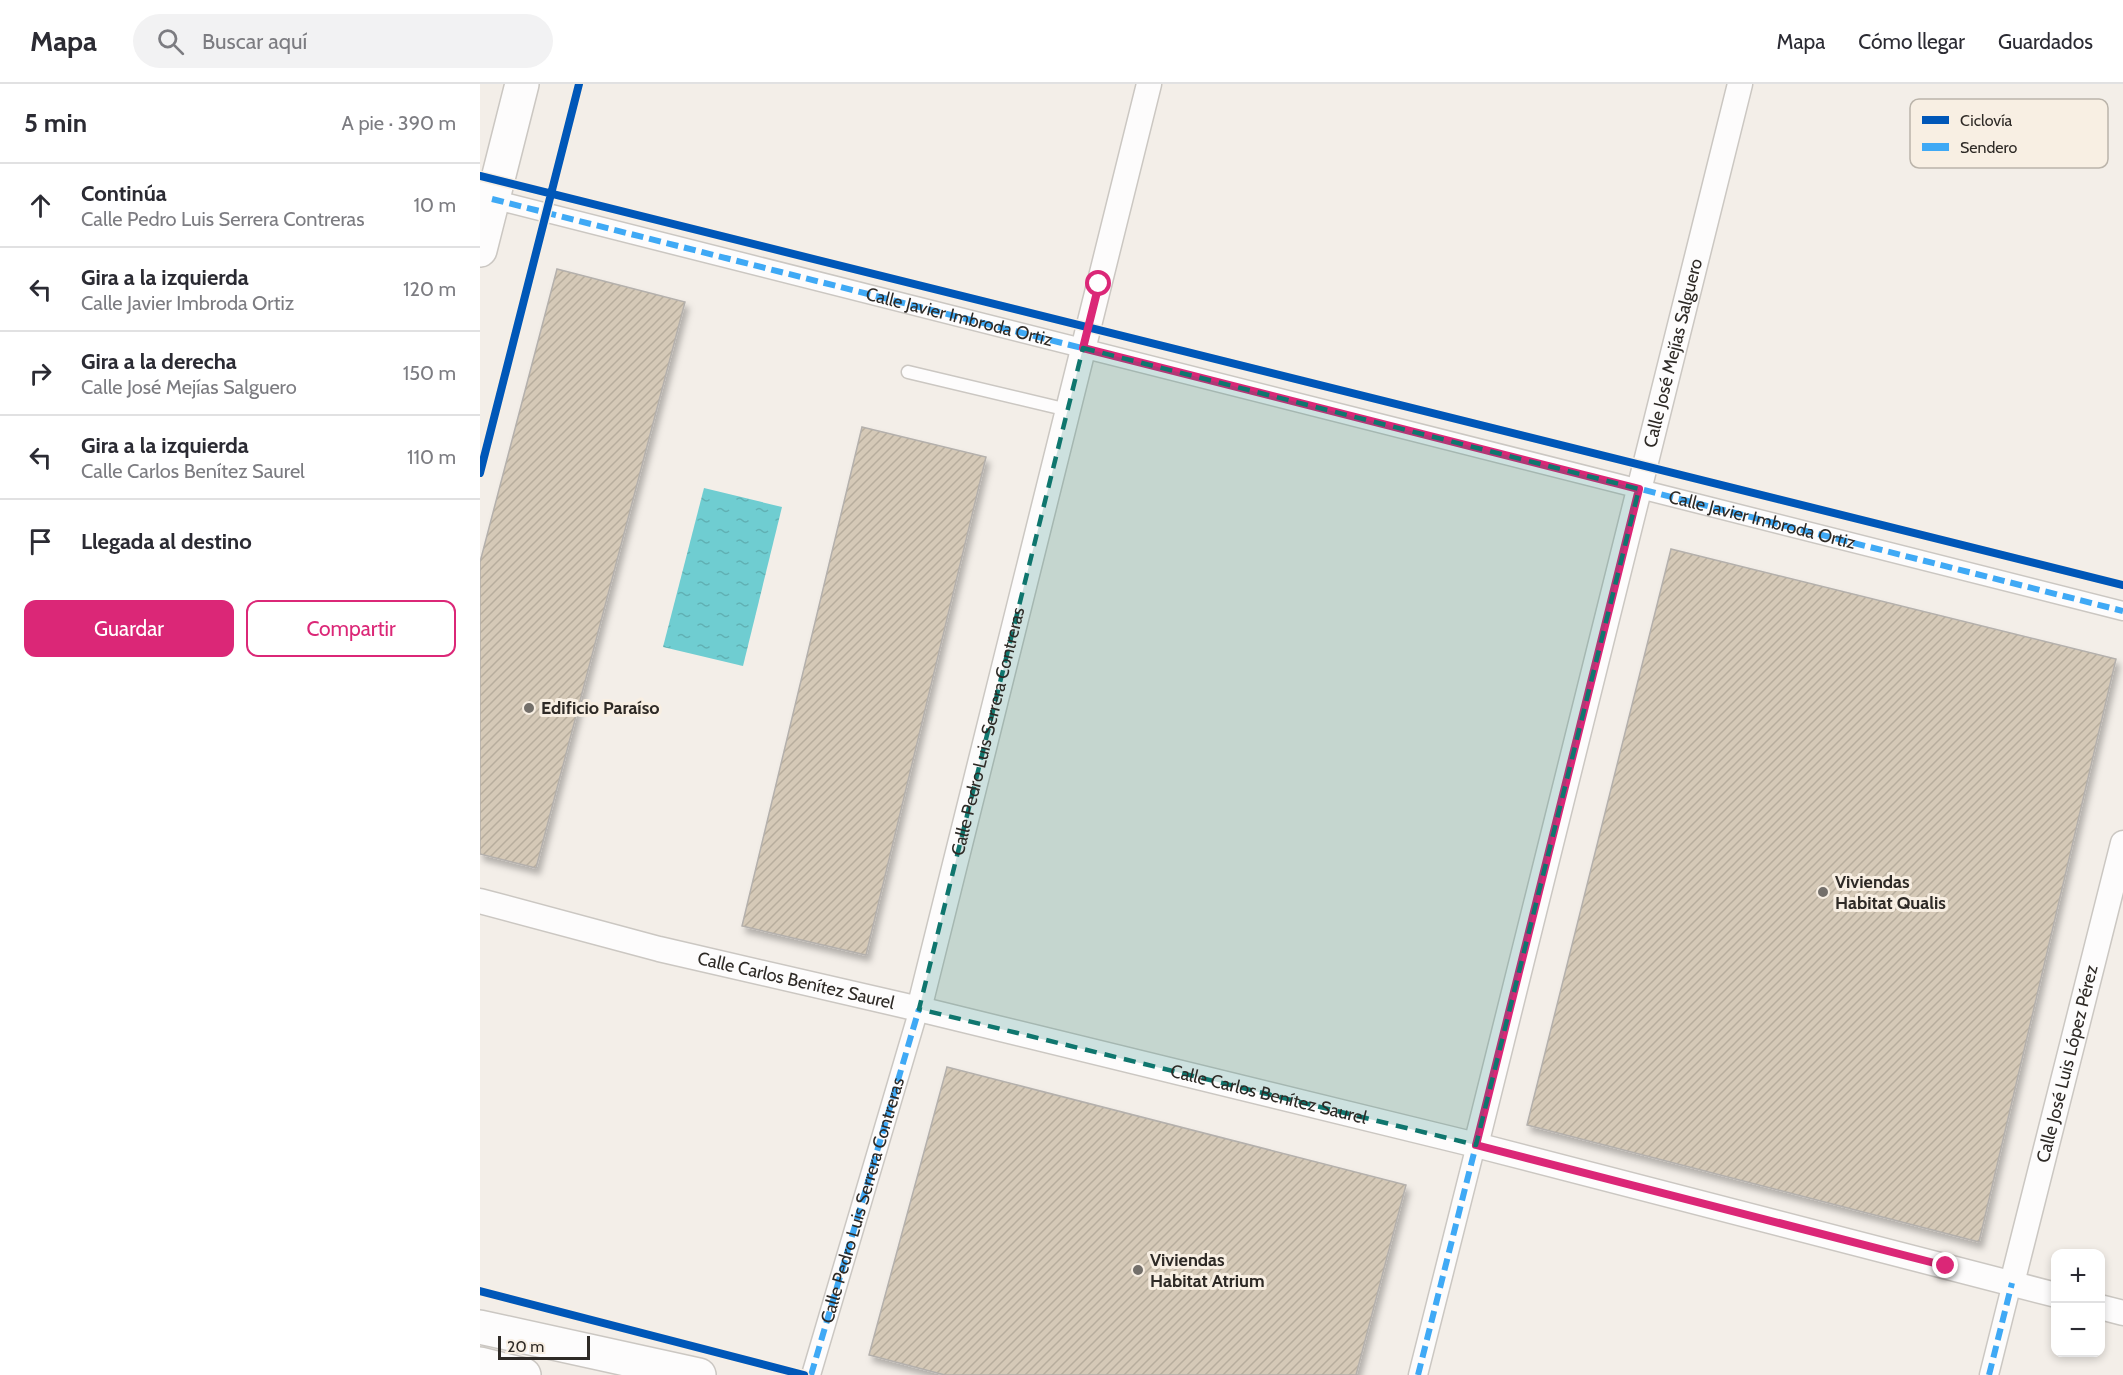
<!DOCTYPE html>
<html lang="es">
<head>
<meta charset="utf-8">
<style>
	:root { --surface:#fff; --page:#f2f2f3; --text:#2b2b33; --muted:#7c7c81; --line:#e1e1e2; --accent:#db2777 }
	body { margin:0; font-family:Cabin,sans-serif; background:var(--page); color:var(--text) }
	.controls { position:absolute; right:18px; bottom:18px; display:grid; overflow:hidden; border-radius:12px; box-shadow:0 3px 9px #0003 }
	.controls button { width:54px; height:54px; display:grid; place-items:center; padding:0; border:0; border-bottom:2px solid var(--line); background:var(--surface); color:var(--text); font:30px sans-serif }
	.scale { position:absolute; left:18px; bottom:15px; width:92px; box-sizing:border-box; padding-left:6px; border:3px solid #2e2a26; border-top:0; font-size:16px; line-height:21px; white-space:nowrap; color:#2e2a26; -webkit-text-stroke:4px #f8efe3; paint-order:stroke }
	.stop { position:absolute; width:18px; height:18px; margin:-14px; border:4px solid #db2777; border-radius:50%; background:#fff }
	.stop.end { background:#db2777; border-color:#fff; box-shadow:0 2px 6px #0008 }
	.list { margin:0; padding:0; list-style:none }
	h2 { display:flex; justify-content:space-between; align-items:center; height:78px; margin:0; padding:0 24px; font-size:26px }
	h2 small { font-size:20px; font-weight:400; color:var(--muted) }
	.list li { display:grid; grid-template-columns:39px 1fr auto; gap:18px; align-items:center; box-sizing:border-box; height:84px; padding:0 24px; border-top:2px solid var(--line) }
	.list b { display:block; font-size:22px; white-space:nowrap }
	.list p { margin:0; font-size:20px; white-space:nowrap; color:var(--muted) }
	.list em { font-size:20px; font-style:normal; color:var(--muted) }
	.actions { display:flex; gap:12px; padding:18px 24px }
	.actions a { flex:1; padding:14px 0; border:2px solid var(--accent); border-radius:12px; text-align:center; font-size:21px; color:var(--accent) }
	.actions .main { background:var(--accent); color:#fff }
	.icon { flex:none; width:33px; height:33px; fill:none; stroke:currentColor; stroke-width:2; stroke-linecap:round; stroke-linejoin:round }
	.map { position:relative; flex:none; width:1643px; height:1291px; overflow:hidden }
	header { display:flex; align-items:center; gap:36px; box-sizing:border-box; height:84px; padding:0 30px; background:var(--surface); border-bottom:2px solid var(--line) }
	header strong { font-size:28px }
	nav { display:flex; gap:33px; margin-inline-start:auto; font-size:21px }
	.search { width:420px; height:54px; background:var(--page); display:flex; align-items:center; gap:15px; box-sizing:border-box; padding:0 21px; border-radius:33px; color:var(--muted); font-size:22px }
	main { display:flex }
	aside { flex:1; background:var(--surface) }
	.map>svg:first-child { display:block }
	.water { fill:url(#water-ripples) }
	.building { fill:url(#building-hatch); stroke:#b4b0ac; stroke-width:1.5; filter:url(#shadow) }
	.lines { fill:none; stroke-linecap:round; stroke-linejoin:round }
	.service-casing { stroke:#cbc7c2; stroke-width:15 }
	.pedestrian-casing { stroke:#cbc7c2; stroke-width:21 }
	.minor-casing { stroke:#cbc7c2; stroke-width:27 }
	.secondary-casing { stroke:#cbc7c2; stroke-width:36 }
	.service { stroke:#fdfcfc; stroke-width:12 }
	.pedestrian { stroke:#fdfcfc; stroke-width:18 }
	.minor { stroke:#fdfcfc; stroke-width:24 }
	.secondary { stroke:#fdfcfc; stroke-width:33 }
	.quiet { stroke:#3fa9f5; stroke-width:6; stroke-dasharray:12 6; stroke-linecap:butt }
	.cycleway-casing { stroke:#f8efe3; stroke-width:11 }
	.cycleway { stroke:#0057b8; stroke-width:8 }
	.route { stroke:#db2777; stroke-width:8 }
	.marked { fill:#0f766e; fill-opacity:0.2; stroke:#0f766e; stroke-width:4.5; stroke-dasharray:12 8; stroke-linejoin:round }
	.poi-dot { fill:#736f6a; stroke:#f8efe3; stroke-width:2 }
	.labels { text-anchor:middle; stroke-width:6; stroke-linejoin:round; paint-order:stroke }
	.street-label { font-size:18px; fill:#2e2a26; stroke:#f8efe3 }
	.poi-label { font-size:18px; font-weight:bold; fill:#2e2a26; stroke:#f8efe3; text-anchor:start }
	.key { fill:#f8efe3; stroke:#bbb4aa; stroke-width:1.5 }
	.key-label { font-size:16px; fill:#2e2a26 }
</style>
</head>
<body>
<header>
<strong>Mapa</strong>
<div class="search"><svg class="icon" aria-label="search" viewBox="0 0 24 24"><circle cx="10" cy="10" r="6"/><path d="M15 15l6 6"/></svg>Buscar aquí</div>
<nav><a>Mapa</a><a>Cómo llegar</a><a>Guardados</a></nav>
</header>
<main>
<aside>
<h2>5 min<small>A pie · 390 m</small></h2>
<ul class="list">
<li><svg class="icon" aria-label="ahead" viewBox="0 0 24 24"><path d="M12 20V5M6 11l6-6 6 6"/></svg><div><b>Continúa</b><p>Calle Pedro Luis Serrera Contreras</p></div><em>10 m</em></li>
<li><svg class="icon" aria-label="left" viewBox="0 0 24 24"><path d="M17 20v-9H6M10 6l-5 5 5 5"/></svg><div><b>Gira a la izquierda</b><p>Calle Javier Imbroda Ortiz</p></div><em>120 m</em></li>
<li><svg class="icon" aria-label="right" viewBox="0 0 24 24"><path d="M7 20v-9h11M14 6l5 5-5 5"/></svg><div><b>Gira a la derecha</b><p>Calle José Mejías Salguero</p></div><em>150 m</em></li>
<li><svg class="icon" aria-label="left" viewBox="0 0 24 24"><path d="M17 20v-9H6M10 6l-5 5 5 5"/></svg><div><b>Gira a la izquierda</b><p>Calle Carlos Benítez Saurel</p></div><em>110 m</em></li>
<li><svg class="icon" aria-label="arrive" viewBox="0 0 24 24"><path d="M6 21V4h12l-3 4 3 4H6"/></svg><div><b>Llegada al destino</b></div></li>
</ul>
<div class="actions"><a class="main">Guardar</a><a>Compartir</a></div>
</aside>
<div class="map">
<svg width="1643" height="1291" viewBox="0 0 1643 1291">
	<defs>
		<pattern id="water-ripples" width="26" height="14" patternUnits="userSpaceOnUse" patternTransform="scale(1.5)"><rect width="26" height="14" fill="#6fcdd1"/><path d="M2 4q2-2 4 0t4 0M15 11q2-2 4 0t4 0" fill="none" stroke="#60b0b3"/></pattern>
		<pattern id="building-hatch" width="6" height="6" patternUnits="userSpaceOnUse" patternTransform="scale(1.5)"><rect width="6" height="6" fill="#d5c9b7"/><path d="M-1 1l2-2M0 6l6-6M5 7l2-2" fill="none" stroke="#b7ad9d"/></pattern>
		<filter id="shadow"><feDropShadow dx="3.5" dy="6" stdDeviation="3" flood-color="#0004"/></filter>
	</defs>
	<rect width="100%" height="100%" fill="#f3eee8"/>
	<path class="water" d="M224,404l78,19 -39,159 -80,-19z"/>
	<path class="building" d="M77,185l128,33 -149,566 -56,-14v-292z
		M382,343l124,30 -120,498 -124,-29z
		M1191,465l445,110 -137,583 -452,-117z
		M467,983l459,118 -50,190h-411l-76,-20z"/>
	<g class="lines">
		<defs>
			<path id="service" d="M428,288l160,38"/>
			<g id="pedestrian">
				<path d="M12,115l1631,412"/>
				<path id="s1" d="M331,1291l108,-366"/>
				<path d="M938,1291l58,-230"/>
				<path d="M1509,1291l23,-92"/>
			</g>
			<g id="minor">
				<path id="s2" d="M0,817l179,48 260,60 557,136 580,150"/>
				<path id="s3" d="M439,925l230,-925"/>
				<path id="s4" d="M996,1061l264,-1061"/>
				<path id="s5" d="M1532,1199l111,-440"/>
				<path d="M1620,1223l23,6"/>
			</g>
			<path id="secondary" d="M0,166l42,-166
				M0,1243l219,48
				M0,1280l44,11"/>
		</defs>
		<use href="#service" class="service-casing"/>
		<use href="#pedestrian" class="pedestrian-casing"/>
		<use href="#minor" class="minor-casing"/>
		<use href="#secondary" class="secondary-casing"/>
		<use href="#service" class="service"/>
		<use href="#pedestrian" class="pedestrian"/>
		<use href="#minor" class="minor"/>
		<use href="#secondary" class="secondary"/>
		<g class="quiet">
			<path id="s6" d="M12,115l1631,412"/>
			<path d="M331,1291l108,-366"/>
			<path d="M938,1291l58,-230"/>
			<path d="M1509,1291l23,-92"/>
		</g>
		<defs>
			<path id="cycleway" d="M0,92l1643,409
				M0,389l99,-389
				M0,1207l324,84"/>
		</defs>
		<use href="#cycleway" class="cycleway-casing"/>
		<use href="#cycleway" class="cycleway"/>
	</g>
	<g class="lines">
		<path class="route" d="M619,200l-16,64 556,141 -163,656 470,121"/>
	</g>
	<path class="marked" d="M603,264l556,141 -163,656 -557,-136z"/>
	<g class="poi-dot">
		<circle cx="49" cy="624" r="6"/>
		<circle cx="1343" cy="808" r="6"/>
		<circle cx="658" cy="1186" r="6"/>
	</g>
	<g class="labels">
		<g class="street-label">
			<text dy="6" stroke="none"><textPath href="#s6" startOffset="482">Calle Javier Imbroda Ortiz</textPath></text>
			<text dy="6" stroke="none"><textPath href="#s4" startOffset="816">Calle José Mejías Salguero</textPath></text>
			<text dy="6" stroke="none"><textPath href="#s6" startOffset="1310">Calle Javier Imbroda Ortiz</textPath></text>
			<text dy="6" stroke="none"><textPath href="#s3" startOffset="286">Calle Pedro Luis Serrera Contreras</textPath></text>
			<text dy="6" stroke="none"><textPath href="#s2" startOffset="326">Calle Carlos Benítez Saurel</textPath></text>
			<text dy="6" stroke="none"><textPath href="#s5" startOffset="226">Calle José Luis López Pérez</textPath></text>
			<text dy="6" stroke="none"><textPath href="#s2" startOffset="812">Calle Carlos Benítez Saurel</textPath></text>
			<text dy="6" stroke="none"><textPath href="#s1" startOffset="182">Calle Pedro Luis Serrera Contreras</textPath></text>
		</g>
		<g class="poi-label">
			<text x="61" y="630">Edificio Paraíso</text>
			<text x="1355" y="804">Viviendas<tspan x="1355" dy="21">Habitat Qualis</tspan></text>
			<text x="670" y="1182">Viviendas<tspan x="670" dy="21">Habitat Atrium</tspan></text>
		</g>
	</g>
	<rect x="1430" y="15" width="198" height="69" rx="9" class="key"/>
	<rect x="1442" y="32" width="27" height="8" fill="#0057b8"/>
	<rect x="1442" y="59" width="27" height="8" fill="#3fa9f5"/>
	<g class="key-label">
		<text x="1480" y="42">Ciclovía</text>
		<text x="1480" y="69">Sendero</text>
	</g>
</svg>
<div class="controls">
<button>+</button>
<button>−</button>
</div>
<div class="scale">20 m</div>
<div class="stop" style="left:619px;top:200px"></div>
<div class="stop end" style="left:1466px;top:1182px"></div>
</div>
</main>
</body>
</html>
